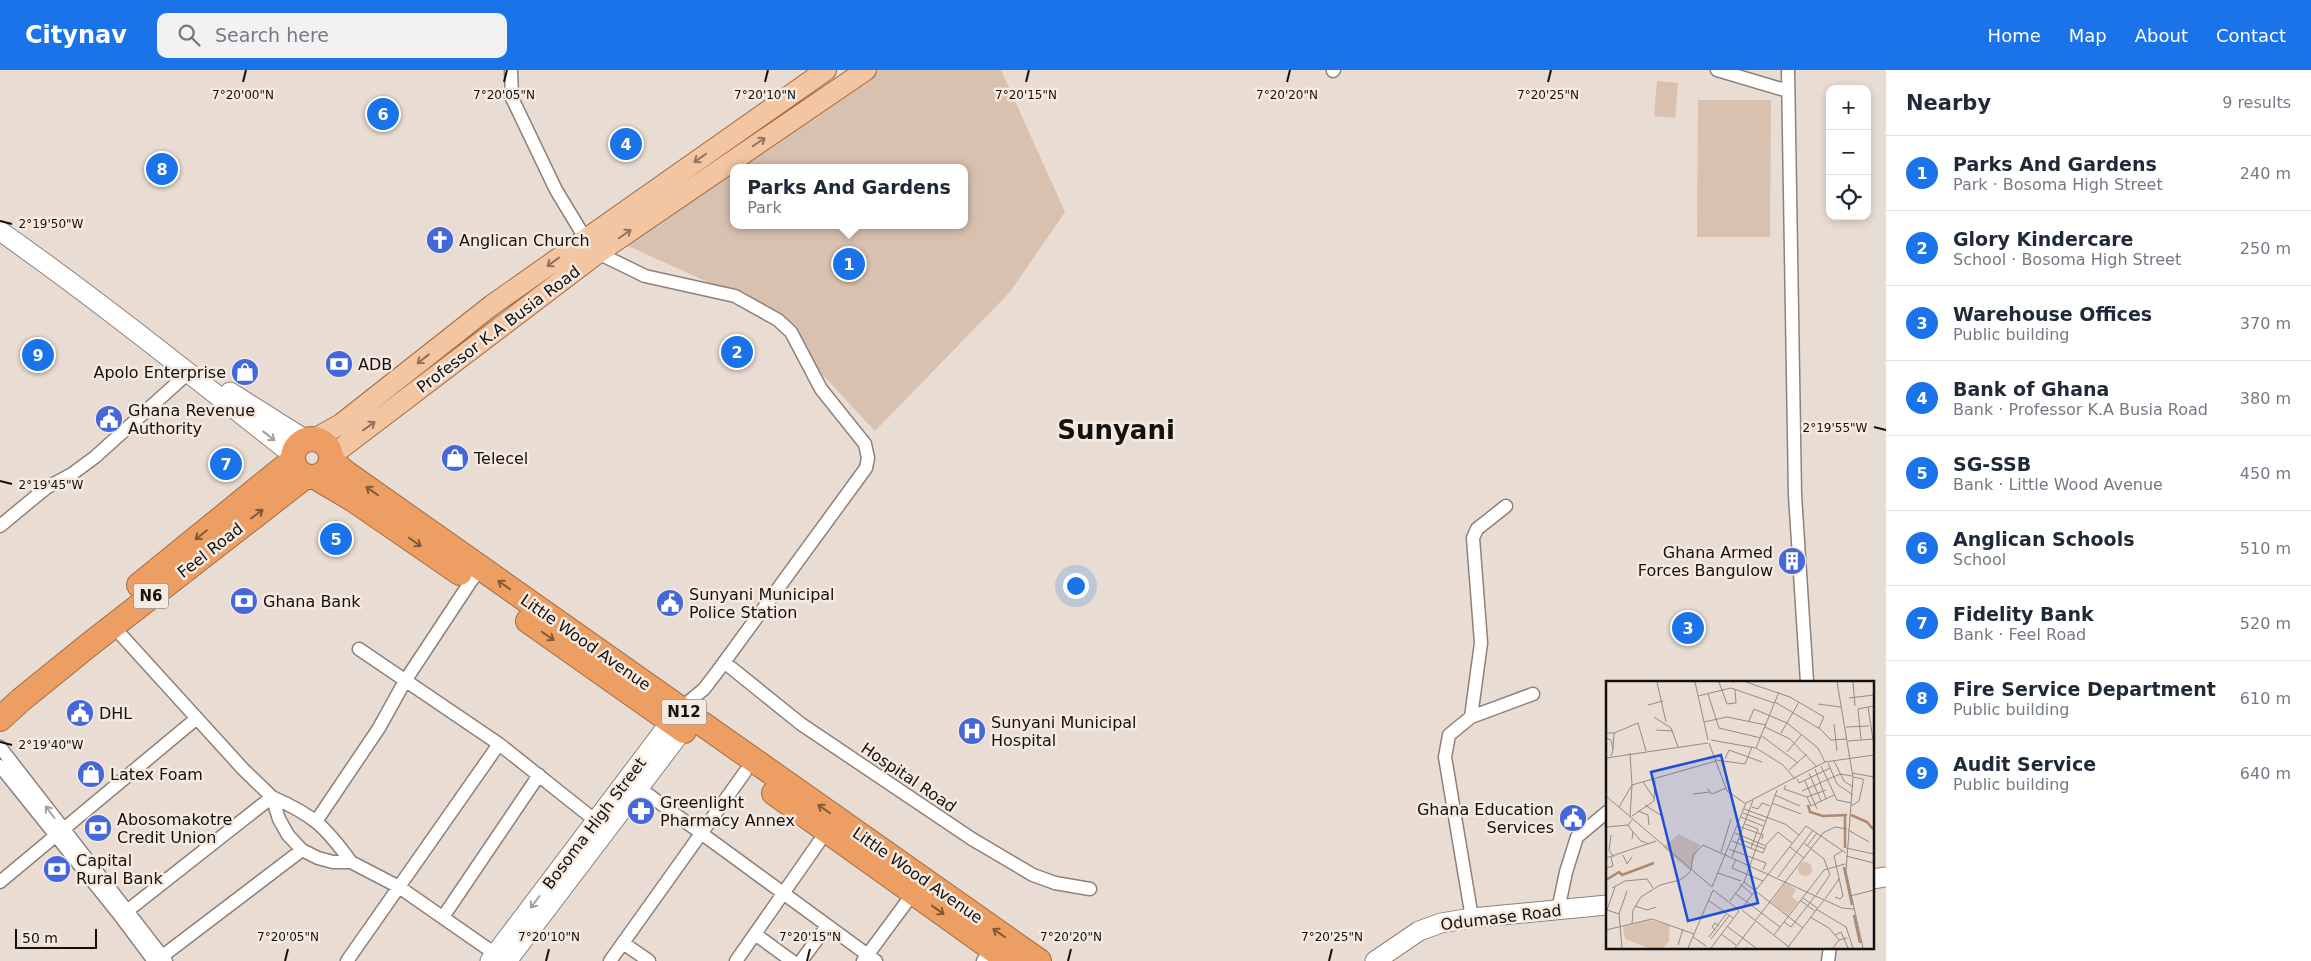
<!DOCTYPE html>
<html lang="en">
<head>
<meta charset="utf-8">
<style>
	:root { --surface:#fff; --page:#f2f2f3; --text:#1f2937; --muted:#747a83; --line:#e0e1e3; --accent:#1a73e8 }
	body { margin:0; font-family:"DejaVu Sans",sans-serif; background:var(--page); color:var(--text) }
	.controls { position:absolute; right:15px; top:15px; display:grid; overflow:hidden; border-radius:10px; box-shadow:0 2px 8px #0003 }
	.controls button { width:45px; height:45px; display:grid; place-items:center; padding:0; border:0; border-bottom:1px solid var(--line); background:var(--surface); color:var(--text); font:25px sans-serif }
	.scale { position:absolute; left:15px; bottom:12px; width:82px; box-sizing:border-box; padding-left:5px; border:2px solid #15110e; border-top:0; font-size:14px; line-height:18px; white-space:nowrap; color:#15110e; -webkit-text-stroke:4px #f5e9e0; paint-order:stroke }
	.you { position:absolute; left:1075px; top:515px; width:18px; height:18px; margin:-12px; border:4px solid #fff; border-radius:50%; background:#1a73e8; box-shadow:0 0 0 8px #1a73e833 }
	.badge { display:grid; place-items:center; width:32px; height:32px; border-radius:50%; background:var(--accent); color:#fff; font-size:16px; font-weight:700 }
	.pin { position:absolute; translate:-50% -50%; border:2px solid #fff; box-shadow:0 1px 5px #0006 }
	.popup { position:absolute; left:730px; top:94px; width:238px; height:65px; box-sizing:border-box; display:grid; place-content:center; border-radius:10px; background:var(--surface); filter:drop-shadow(0 1px 4px #0005); font-size:16px; white-space:nowrap; color:var(--muted) }
	.popup b { font-size:19px; color:var(--text) }
	.popup::after { content:''; position:absolute; left:50%; top:100%; margin-left:-10px; border:10px solid transparent; border-top-color:var(--surface) }
	.list { margin:0; padding:0; list-style:none }
	h2 { display:flex; justify-content:space-between; align-items:center; height:65px; margin:0; padding:0 20px; font-size:21px }
	h2 small { font-size:16px; font-weight:400; color:var(--muted) }
	.list li { display:grid; grid-template-columns:32px 1fr auto; gap:15px; align-items:center; box-sizing:border-box; height:75px; padding:0 20px; border-top:1px solid var(--line) }
	.list b { display:block; font-size:19px; white-space:nowrap }
	.list p { margin:0; font-size:16px; white-space:nowrap; color:var(--muted) }
	.list em { font-size:16px; font-style:normal; color:var(--muted) }
	.icon { flex:none; width:28px; height:28px; fill:none; stroke:currentColor; stroke-width:2; stroke-linecap:round; stroke-linejoin:round }
	.map { position:relative; flex:none; width:1886px; height:891px; overflow:hidden }
	header { display:flex; align-items:center; gap:30px; box-sizing:border-box; height:70px; padding:0 25px; background:var(--accent); color:#fff }
	header strong { font-size:24px }
	nav { display:flex; gap:28px; margin-inline-start:auto; font-size:18px }
	.search { width:350px; height:45px; background:var(--page); display:flex; align-items:center; gap:12px; box-sizing:border-box; padding:0 18px; border-radius:10px; color:var(--muted); font-size:19px }
	main { display:flex }
	aside { flex:1; background:var(--surface) }
	.map>svg:first-child { display:block }
	.garden { fill:#d9c1b0; fill-rule:evenodd }
	.lines { fill:none; stroke-linecap:round; stroke-linejoin:round }
	.street-casing { stroke:#8d827a; stroke-width:15 }
	.secondary-casing { stroke:#8d827a; stroke-width:21 }
	.primary-casing { stroke:#a16d45; stroke-width:22 }
	.highway-casing { stroke:#a16d45; stroke-width:26 }
	.street { stroke:#fff; stroke-width:12 }
	.secondary { stroke:#fff; stroke-width:19 }
	.primary { stroke:#f4c5a1; stroke-width:20 }
	.highway { stroke:#ed9f63; stroke-width:24 }
	.oneway { stroke:#90745f }
	.oneway2 { stroke:#a1a09f }
	.oneway3 { stroke:#815838 }
	.ticks { fill:none; stroke:#15110e; stroke-width:2 }
	.labels { text-anchor:middle; stroke-width:5; stroke-linejoin:round; paint-order:stroke }
	.shield { fill:#f5e9e0; stroke:#58524d; stroke-width:1 }
	.shield-label { font-size:15px; font-weight:bold; fill:#15110e }
	.poi-label { font-size:16px; fill:#15110e; stroke:#f5e9e0; text-anchor:start }
	.street-label { font-size:16px; fill:#15110e; stroke:#f5e9e0 }
	.town-label { font-size:26px; font-weight:bold; fill:#15110e; stroke:#f5e9e0 }
	.inset-river { fill:none; stroke:#ac896f; stroke-width:2.5 }
	.inset-road { fill:none; stroke:#948b84; stroke-width:1 }
	.view { fill:#1d4ed8; fill-opacity:0.15; stroke:#1d4ed8; stroke-width:2.5 }
	.inset-edge { fill:none; stroke:#15110e; stroke-width:2.5 }
	.ticks-label { font-size:12px; text-anchor:middle; fill:#15110e; stroke:#f5e9e0; stroke-width:5; stroke-linejoin:round; paint-order:stroke }
</style>
</head>
<body>
<header>
<strong>Citynav</strong>
<div class="search"><svg class="icon" aria-label="search" viewBox="0 0 24 24"><circle cx="10" cy="10" r="6"/><path d="M15 15l6 6"/></svg>Search here</div>
<nav><a>Home</a><a>Map</a><a>About</a><a>Contact</a></nav>
</header>
<main>
<div class="map">
<svg width="1886" height="891" viewBox="0 0 1886 891">
	<rect width="100%" height="100%" fill="#e8dcd3"/>
	<path class="garden" d="M850,0h151l64,142 -55,80 -135,139 -67,-72 -26,-40 -41,-22 -135,-61zM734,98h230v57h-230z
		M1657,11l21,2 -3,35 -21,-2z
		M1698,30h73l-1,137h-73z"/>
	<g class="lines">
		<defs>
			<path id="street" d="M511,0l1,28 44,92 29,48 13,15 47,23 90,20 43,24 13,12 30,57 44,55 3,14 -2,10 -149,204 -13,17 -24,20
				M1717,0l71,21
				M1788,0l7,425 12,187
				M1333,1l1,-1
				M0,456l46,-38 26,-14 23,-17 92,-83
				M113,556l130,143 29,28 7,22 9,16 14,15 16,8 15,4h18l48,25 102,71
				M359,579l140,95
				M724,592l77,62 171,115 61,36 22,8 35,6
				M1471,647l10,-74 -8,-105 4,-9 29,-23
				M0,677l166,214
				M0,696l118,147 36,48
				M638,717l238,174
				M317,750l62,-92 26,-47 66,-100 10,-13
				M0,812l197,-164
				M1558,840l8,-38 11,-35 30,-25
				M127,841l145,-114c41,18 53,29 79,65
				M443,847l96,-142
				M1472,848l-27,-161 4,-22 22,-18 62,-23
				M755,864l37,27
				M623,873l26,18
				M156,891l146,-111
				M347,891l152,-217 97,77
				M610,891l135,-189
				M736,891l90,-129
				M801,891l26,-35
				M863,891l51,-69
				M983,891l9,-13
				M1828,891l2,-14"/>
			<path id="secondary" d="M0,161c101,71 196,148 293,224
				M230,322l76,48
				M1872,809l14,-2
				M490,891l188,-249
				M507,891l184,-242
				M1375,891l44,-30 22,-8 31,-5 135,-13"/>
			<path id="primary" d="M314,369l27,-15 151,-119 334,-235
				M331,386l267,-203 268,-183"/>
			<path id="highway" d="M293 388a19 19 0 1 1 38 0a19 19 0 1 1-38 0Z
				M331,390l15,13 693,488
				M315,407l39,23 106,73
				M139,515l154,-125
				M528,551l156,110
				M0,649l22,-20 68,-55 216,-168
				M774,723l235,168"/>
		</defs>
		<use href="#street" class="street-casing"/>
		<use href="#secondary" class="secondary-casing"/>
		<use href="#primary" class="primary-casing"/>
		<use href="#highway" class="highway-casing"/>
		<use href="#street" class="street"/>
		<use href="#secondary" class="secondary"/>
		<use href="#primary" class="primary"/>
		<use href="#highway" class="highway"/>
	</g>
	<defs><path id="oneway-shaft" d="M-6 0H5M1.5-3L5.5 0L1.5 3" fill="none" stroke-width="1.6" stroke-linecap="round" stroke-linejoin="round" transform="scale(1.25)"/></defs>
	<g class="oneway">
		<use href="#oneway-shaft" transform="translate(759 72) rotate(-34)"/>
		<use href="#oneway-shaft" transform="translate(700 88) rotate(145)"/>
		<use href="#oneway-shaft" transform="translate(625 164) rotate(-35)"/>
		<use href="#oneway-shaft" transform="translate(553 192) rotate(144)"/>
		<use href="#oneway-shaft" transform="translate(423 289) rotate(142)"/>
		<use href="#oneway-shaft" transform="translate(369 356) rotate(-36)"/>
	</g>
	<g class="oneway2">
		<use href="#oneway-shaft" transform="translate(269 366) rotate(38)"/>
		<use href="#oneway-shaft" transform="translate(50 742) rotate(-127)"/>
		<use href="#oneway-shaft" transform="translate(535 832) rotate(127)"/>
	</g>
	<g class="oneway3">
		<use href="#oneway-shaft" transform="translate(372 421) rotate(-145)"/>
		<use href="#oneway-shaft" transform="translate(257 444) rotate(-37)"/>
		<use href="#oneway-shaft" transform="translate(201 465) rotate(141)"/>
		<use href="#oneway-shaft" transform="translate(415 472) rotate(35)"/>
		<use href="#oneway-shaft" transform="translate(504 515) rotate(-145)"/>
		<use href="#oneway-shaft" transform="translate(548 566) rotate(35)"/>
		<use href="#oneway-shaft" transform="translate(824 739) rotate(-145)"/>
		<use href="#oneway-shaft" transform="translate(938 840) rotate(36)"/>
		<use href="#oneway-shaft" transform="translate(999 863) rotate(-145)"/>
	</g>
	<path class="ticks" d="M243,12l3,-12M504,12l3,-12M765,12l3,-12M1026,12l3,-12M1287,12l3,-12M1548,12l3,-12M0,151l12,3M1874,357l12,3M0,411l12,3M0,672l12,3M285,891l3,-12M546,891l3,-12M807,891l3,-12M1068,891l3,-12M1329,891l3,-12"/>
	<defs>
		<symbol id="church-disc" viewBox="-11 -11 22 22"><circle r="9.5" fill="#4467da" stroke="#f5e9e0"/><path d="M-1.2-6h2.4v3.5h3.3v2.4h-3.3V6h-2.4V-.1h-3.3v-2.4h3.3Z" fill="#fff"/></symbol>
		<symbol id="bank-disc" viewBox="-11 -11 22 22"><circle r="9.5" fill="#4467da" stroke="#f5e9e0"/><path d="M-6-4H6V4H-6ZM0-2.3a2.3 2.3 0 1 0 0 4.6a2.3 2.3 0 1 0 0-4.6Z" fill="#fff"/></symbol>
		<symbol id="shop-disc" viewBox="-11 -11 22 22"><circle r="9.5" fill="#4467da" stroke="#f5e9e0"/><path d="M-5-2.5h2.3a2.7 3.5 0 0 1 5.4 0H5L5.5 6h-11ZM-1.5-2.5h3a1.5 2.3 0 0 0-3 0Z" fill="#fff"/></symbol>
		<symbol id="civic-disc" viewBox="-11 -11 22 22"><circle r="9.5" fill="#4467da" stroke="#f5e9e0"/><path d="M-.6-6.5H3V-4.5H.6V-3L4-1V1h2V6H-6V1h2V-1L-.6-3ZM-1.2 2.5V6h2.4V2.5Z" fill="#fff"/></symbol>
		<symbol id="building-disc" viewBox="-11 -11 22 22"><circle r="9.5" fill="#4467da" stroke="#f5e9e0"/><path d="M-4-6H4V6H1V3H-1V6H-4ZM-2.5-4.3h1.7v1.8h-1.7ZM.8-4.3h1.7v1.8H.8ZM-2.5-1h1.7V.8h-1.7ZM.8-1h1.7V.8H.8Z" fill="#fff"/></symbol>
		<symbol id="hospital-disc" viewBox="-11 -11 22 22"><circle r="9.5" fill="#4467da" stroke="#f5e9e0"/><path d="M-5-5h3v3.5h4V-5h3V5h-3V1.5h-4V5h-3Z" fill="#fff"/></symbol>
		<symbol id="pharmacy-disc" viewBox="-11 -11 22 22"><circle r="9.5" fill="#4467da" stroke="#f5e9e0"/><path d="M-2-6h4v4h4v4h-4v4h-4v-4h-4v-4h4Z" fill="#fff"/></symbol>
	</defs>
	<g fill-rule="evenodd">
		<use href="#church-disc" x="424" y="154" width="32" height="32"/>
		<use href="#bank-disc" x="323" y="278" width="32" height="32"/>
		<use href="#shop-disc" x="229" y="286" width="32" height="32"/>
		<use href="#civic-disc" x="93" y="333" width="32" height="32"/>
		<use href="#shop-disc" x="439" y="372" width="32" height="32"/>
		<use href="#building-disc" x="1776" y="475" width="32" height="32"/>
		<use href="#bank-disc" x="228" y="515" width="32" height="32"/>
		<use href="#civic-disc" x="654" y="517" width="32" height="32"/>
		<use href="#civic-disc" x="64" y="627" width="32" height="32"/>
		<use href="#hospital-disc" x="956" y="645" width="32" height="32"/>
		<use href="#shop-disc" x="75" y="688" width="32" height="32"/>
		<use href="#pharmacy-disc" x="625" y="725" width="32" height="32"/>
		<use href="#civic-disc" x="1557" y="732" width="32" height="32"/>
		<use href="#bank-disc" x="82" y="742" width="32" height="32"/>
		<use href="#bank-disc" x="41" y="783" width="32" height="32"/>
	</g>
	<g class="labels">
		<g class="shield">
			<rect x="133.5" y="513.5" width="35" height="25" rx="4"/>
			<rect x="661.5" y="629.5" width="45" height="25" rx="4"/>
		</g>
		<g class="shield-label">
			<text x="151" y="531">N6</text>
			<text x="684" y="647">N12</text>
		</g>
		<g class="poi-label">
			<text x="459" y="176">Anglican Church</text>
			<text x="358" y="300">ADB</text>
			<text x="226" y="308" text-anchor="end">Apolo Enterprise</text>
			<text x="128" y="346">Ghana Revenue<tspan x="128" dy="18">Authority</tspan></text>
			<text x="474" y="394">Telecel</text>
			<text x="1773" y="488" text-anchor="end">Ghana Armed<tspan x="1773" dy="18">Forces Bangulow</tspan></text>
			<text x="689" y="530">Sunyani Municipal<tspan x="689" dy="18">Police Station</tspan></text>
			<text x="263" y="537">Ghana Bank</text>
			<text x="99" y="649">DHL</text>
			<text x="991" y="658">Sunyani Municipal<tspan x="991" dy="18">Hospital</tspan></text>
			<text x="110" y="710">Latex Foam</text>
			<text x="660" y="738">Greenlight<tspan x="660" dy="18">Pharmacy Annex</tspan></text>
			<text x="1554" y="745" text-anchor="end">Ghana Education<tspan x="1554" dy="18">Services</tspan></text>
			<text x="117" y="755">Abosomakotre<tspan x="117" dy="18">Credit Union</tspan></text>
			<text x="76" y="796">Capital<tspan x="76" dy="18">Rural Bank</tspan></text>
		</g>
		<g class="street-label">
			<text transform="translate(498 259) rotate(-37)" y="6">Professor K.A Busia Road</text>
			<text transform="translate(210 480) rotate(-38)" y="6">Feel Road</text>
			<text transform="translate(586 572) rotate(35)" y="6">Little Wood Avenue</text>
			<text transform="translate(909 707) rotate(34)" y="6">Hospital Road</text>
			<text transform="translate(594 753) rotate(-53)" y="6">Bosoma High Street</text>
			<text transform="translate(918 805) rotate(35)" y="6">Little Wood Avenue</text>
			<text transform="translate(1501 847) rotate(-7)" y="6">Odumase Road</text>
		</g>
		<g class="town-label">
			<text x="1116" y="369">Sunyani</text>
		</g>
	</g>
	<g transform="translate(1606 611)">
		<rect width="268" height="268" fill="#e8dcd3"/>
		<path d="M43,239l21,5 -1,16 -6,7h-15l-23,-9 -2,-12z" fill="#d9c1b0"/>
		<path d="M179,202l11,6 -4,8 6,5 -10,13 -17,-13z" fill="#d9c1b0"/>
		<path d="M73,153l21,11 -11,25 -26,-23zM192 188a7 7 0 1 1 14 0a7 7 0 1 1-14 0ZM170 221a8 8 0 1 1 16 0a8 8 0 1 1-16 0Z" fill="#d9c1b0"/>
		<path class="inset-river" d="M202,124l2,7 13,4 24,-1M245,134l16,7 7,8M239,167v-33M238,186l8,38M0,199l13,-8 3,3 32,-12M248,234l6,28"/>
		<path class="inset-road" d="M51,1l9,40M89,1l13,58M113,1l8,22 9,-1 -1,-13M140,1l44,15 34,20 -5,11M231,1l16,95 -7,94 17,77M247,1l2,24M102,13l11,34 42,10M92,15l33,-8 43,15M243,17l25,-3M169,21l45,27 11,11 16,-1M212,23l23,3M42,24l15,-4M268,25l-6,1 6,39M48,36l17,11 7,19M143,40l5,-12 33,14 31,25 7,14M98,41l23,-5 39,8M228,43l3,27M159,46l25,12 27,28M240,46l23,-1M50,49l17,1M0,52h8l24,-10 8,28M175,52l18,-31M156,55l36,27M0,57l5,2 2,10 -2,6M255,58l-3,-30 10,-2M105,59l45,8 27,17 12,14M242,60l26,-2M103,62l18,48 19,13M150,67l23,-56M7,68l1,-16M181,71l15,-18M0,77l102,-15M119,78l4,-9 33,12M110,79l29,4 7,-17M228,80l10,20 9,6M222,82l9,21 16,11M215,85l16,34 14,3M209,88l11,30M183,89l18,-16M203,92l12,28M246,92l22,4M191,98l2,4 31,-15M199,100l12,28M37,101l11,16M180,104l-2,4 23,8 4,9 23,-11M101,107l5,6 14,-6M196,110l38,-17 12,2M87,113l17,-2M169,114l25,11M0,115l106,91M201,116l19,-7M166,122l29,11M39,124l17,11M245,125l8,-5 4,-18v-4l-10,-2M13,126l13,-22 -2,-32M146,126l6,2 4,-6 8,3M138,128l41,15 14,11M32,130l10,4 1,10M137,132l22,8M26,135l22,-15 1,-21M24,136l2,-32 84,-24M135,136l22,9M139,143l13,5 -7,19M22,144l5,7 -1,7M132,145l25,9 -1,4M0,146l22,-2 4,-5M242,149l21,12M27,151l8,9 8,3M5,154l-2,15 5,7M133,158l26,10M126,160l31,12 3,-7 -31,-13M198,162l20,16 6,16 -14,20M160,164l12,-13 14,11M201,165l10,-13M184,166l14,11M240,167l28,6M123,168l37,14 -3,7M115,171l10,-33M17,174l4,9 5,-7M240,175l28,7M126,176l21,-57M0,177l50,-17M130,178l-4,9 31,13M0,187l7,-2 -2,-9M112,192l23,8M172,196l35,-47M138,201l59,46M134,203l12,10M9,206l-8,23 12,4M106,206l34,-84 79,-41 49,-7M6,207l13,-7 22,-2 6,9M107,209l26,20M129,212l45,34M244,215l24,-6M229,216l5,2 3,-3 -9,-40 8,-5M197,217l14,10M219,218l14,-20M102,219l25,18M124,220l14,-19 33,-92M195,220l14,10M29,225l12,4 9,-3M135,228l65,-83 40,27M210,228l30,18 7,21M136,229l48,38M204,236l19,11 10,12M149,240l68,-88 12,-6 12,2M178,241l7,5 24,-31M26,243l1,-14 8,-13 19,-12 20,-5 7,-5 4,-5 2,-15 10,-10 139,63 12,1M122,246l28,21M0,249l46,-11 42,15M110,250l-4,-4 3,-4 4,3M115,253l15,11M168,254l50,-65 21,-6M229,254l6,-3 7,16M87,256l13,9M103,256l17,-23M105,258l18,-23M72,264l5,-16M182,266l36,-47M16,267l-3,-34 8,-23M82,267l25,-58M105,267l28,-37M129,267l20,-26M227,267l6,-8 8,-2"/>
		<path class="view" d="M115,74l37,148 -70,18 -37,-149z"/>
		<rect width="268" height="268" class="inset-edge"/>
	</g>
	<g class="ticks-label">
		<text x="243" y="29">7°20'00"N</text>
		<text x="504" y="29">7°20'05"N</text>
		<text x="765" y="29">7°20'10"N</text>
		<text x="1026" y="29">7°20'15"N</text>
		<text x="1287" y="29">7°20'20"N</text>
		<text x="1548" y="29">7°20'25"N</text>
		<text x="51" y="158">2°19'50"W</text>
		<text x="1835" y="362">2°19'55"W</text>
		<text x="51" y="419">2°19'45"W</text>
		<text x="51" y="679">2°19'40"W</text>
		<text x="288" y="871">7°20'05"N</text>
		<text x="549" y="871">7°20'10"N</text>
		<text x="810" y="871">7°20'15"N</text>
		<text x="1071" y="871">7°20'20"N</text>
		<text x="1332" y="871">7°20'25"N</text>
	</g>
</svg>
<div class="controls">
<button>+</button>
<button>−</button>
<button><svg class="icon" aria-label="locate" viewBox="0 0 24 24"><circle cx="12" cy="12" r="6"/><path d="M12 2v4M12 18v4M2 12h4M18 12h4"/></svg></button>
</div>
<div class="scale">50 m</div>
<div class="you"></div>
<div class="pin badge" style="left:849px;top:194px">1</div>
<div class="popup"><b>Parks And Gardens</b>Park</div>
<div class="pin badge" style="left:737px;top:282px">2</div>
<div class="pin badge" style="left:1688px;top:558px">3</div>
<div class="pin badge" style="left:626px;top:74px">4</div>
<div class="pin badge" style="left:336px;top:469px">5</div>
<div class="pin badge" style="left:383px;top:44px">6</div>
<div class="pin badge" style="left:226px;top:394px">7</div>
<div class="pin badge" style="left:162px;top:99px">8</div>
<div class="pin badge" style="left:38px;top:285px">9</div>
</div>
<aside>
<h2>Nearby<small>9 results</small></h2>
<ul class="list">
<li><span class="badge">1</span><div><b>Parks And Gardens</b><p>Park · Bosoma High Street</p></div><em>240 m</em></li>
<li><span class="badge">2</span><div><b>Glory Kindercare</b><p>School · Bosoma High Street</p></div><em>250 m</em></li>
<li><span class="badge">3</span><div><b>Warehouse Offices</b><p>Public building</p></div><em>370 m</em></li>
<li><span class="badge">4</span><div><b>Bank of Ghana</b><p>Bank · Professor K.A Busia Road</p></div><em>380 m</em></li>
<li><span class="badge">5</span><div><b>SG-SSB</b><p>Bank · Little Wood Avenue</p></div><em>450 m</em></li>
<li><span class="badge">6</span><div><b>Anglican Schools</b><p>School</p></div><em>510 m</em></li>
<li><span class="badge">7</span><div><b>Fidelity Bank</b><p>Bank · Feel Road</p></div><em>520 m</em></li>
<li><span class="badge">8</span><div><b>Fire Service Department</b><p>Public building</p></div><em>610 m</em></li>
<li><span class="badge">9</span><div><b>Audit Service</b><p>Public building</p></div><em>640 m</em></li>
</ul>
</aside>
</main>
</body>
</html>
